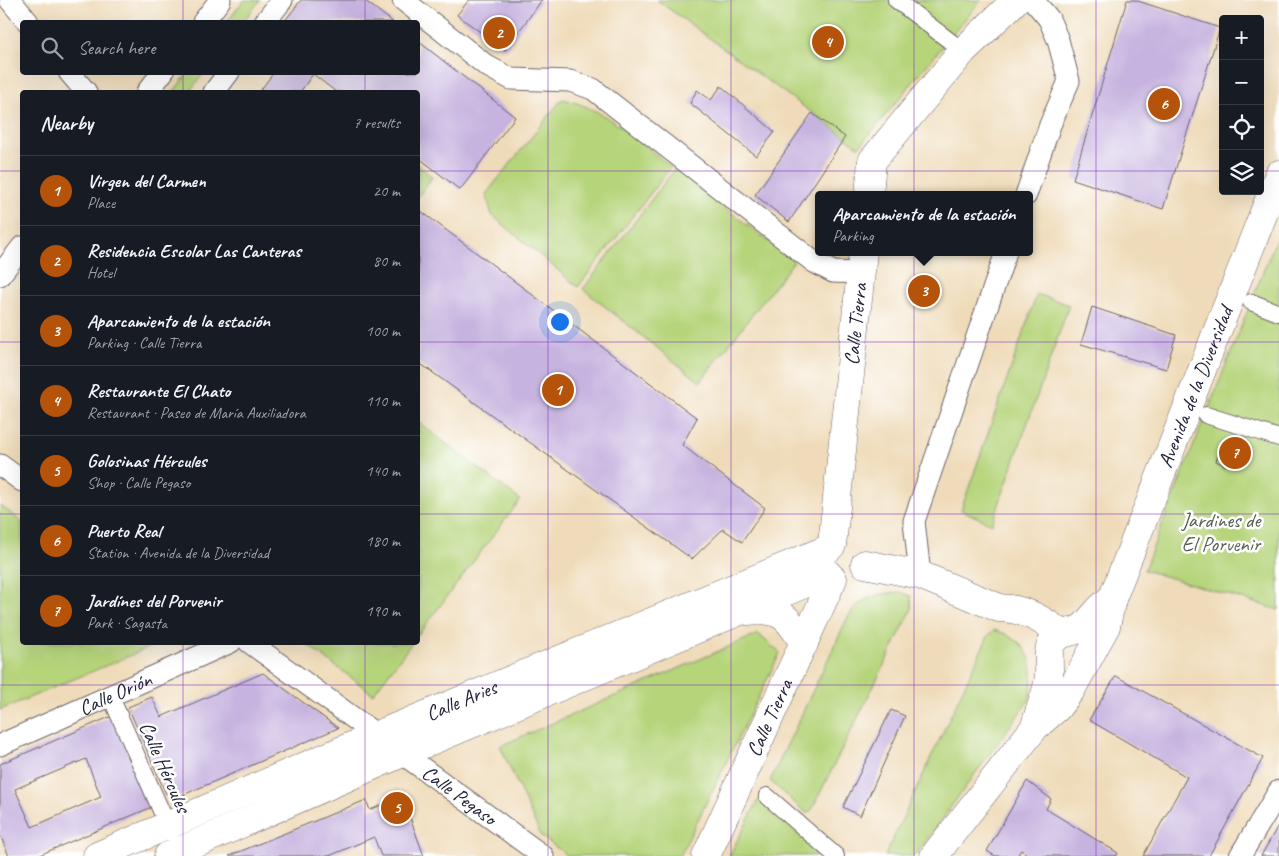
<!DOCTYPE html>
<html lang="en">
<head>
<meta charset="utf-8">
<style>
	:root { --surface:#171b24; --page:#242831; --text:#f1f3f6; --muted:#9ea1a6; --line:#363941; --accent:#b45309 }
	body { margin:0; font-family:Caveat,sans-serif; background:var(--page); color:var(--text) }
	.controls { position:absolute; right:15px; top:15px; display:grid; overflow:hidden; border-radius:5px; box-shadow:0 5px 20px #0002 }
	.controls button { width:45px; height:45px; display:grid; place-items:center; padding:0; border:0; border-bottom:1px solid var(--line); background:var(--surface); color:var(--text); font:25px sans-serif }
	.you { position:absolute; left:559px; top:321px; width:18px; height:18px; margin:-12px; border:4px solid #fff; border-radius:50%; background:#1a73e8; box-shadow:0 0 0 8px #1a73e833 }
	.badge { display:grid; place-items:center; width:32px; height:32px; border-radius:50%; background:var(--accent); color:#fff; font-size:16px; font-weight:700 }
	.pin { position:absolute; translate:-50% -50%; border:2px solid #fff; box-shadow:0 1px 5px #0006 }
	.popup { position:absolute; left:815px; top:191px; width:218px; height:65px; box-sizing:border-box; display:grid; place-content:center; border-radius:5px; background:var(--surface); filter:drop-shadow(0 1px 4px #0005); font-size:16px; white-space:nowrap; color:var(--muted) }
	.popup b { font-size:19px; color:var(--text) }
	.popup::after { content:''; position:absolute; left:50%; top:100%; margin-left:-10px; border:10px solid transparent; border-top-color:var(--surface) }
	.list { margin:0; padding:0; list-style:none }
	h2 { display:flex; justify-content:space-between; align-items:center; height:65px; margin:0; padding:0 20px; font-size:21px }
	h2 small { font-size:16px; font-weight:400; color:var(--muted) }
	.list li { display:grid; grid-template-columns:32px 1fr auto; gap:15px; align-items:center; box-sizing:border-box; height:70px; padding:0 20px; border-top:1px solid var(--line) }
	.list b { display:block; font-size:19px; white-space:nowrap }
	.list p { margin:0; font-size:16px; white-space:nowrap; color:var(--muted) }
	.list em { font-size:16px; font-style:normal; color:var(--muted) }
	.icon { flex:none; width:28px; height:28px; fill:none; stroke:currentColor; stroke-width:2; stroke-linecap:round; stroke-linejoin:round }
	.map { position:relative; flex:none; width:1279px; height:856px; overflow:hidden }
	.search { position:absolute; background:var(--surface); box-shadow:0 5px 20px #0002; left:20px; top:20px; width:400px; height:55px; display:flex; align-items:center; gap:12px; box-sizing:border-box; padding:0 18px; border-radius:5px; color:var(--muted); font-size:19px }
	.panel { position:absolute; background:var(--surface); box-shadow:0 5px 20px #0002; left:20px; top:90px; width:400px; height:555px; border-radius:5px }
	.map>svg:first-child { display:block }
	.green { fill:#b6d47a; stroke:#6c7b5a }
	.building { fill:#c6b3df; fill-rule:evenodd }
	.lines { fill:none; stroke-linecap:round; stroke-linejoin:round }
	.pedestrian-casing { stroke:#6a6367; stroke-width:18 }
	.minor-casing { stroke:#6a6367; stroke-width:23 }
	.tertiary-casing { stroke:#6a6367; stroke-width:29 }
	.secondary-casing { stroke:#6a6367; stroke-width:29 }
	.pedestrian { stroke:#fff; stroke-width:16 }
	.minor { stroke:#fff; stroke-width:21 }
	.tertiary { stroke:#fff; stroke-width:28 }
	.secondary { stroke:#fff; stroke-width:28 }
	.grid { fill:none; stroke:#7b2cbf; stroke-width:1; stroke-opacity:0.55 }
	.labels { text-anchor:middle; stroke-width:5; stroke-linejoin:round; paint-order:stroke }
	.street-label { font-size:21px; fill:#22223b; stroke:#fff }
	.park-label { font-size:21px; fill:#566051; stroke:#fff }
</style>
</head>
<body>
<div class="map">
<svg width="1279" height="856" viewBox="0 0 1279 856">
	<rect width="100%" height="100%" fill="#fff"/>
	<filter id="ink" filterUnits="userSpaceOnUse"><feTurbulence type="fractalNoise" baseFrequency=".02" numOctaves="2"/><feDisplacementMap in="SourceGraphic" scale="10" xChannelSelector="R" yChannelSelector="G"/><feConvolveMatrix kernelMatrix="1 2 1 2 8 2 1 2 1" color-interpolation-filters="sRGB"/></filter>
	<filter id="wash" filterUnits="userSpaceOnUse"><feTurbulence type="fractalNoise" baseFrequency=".0096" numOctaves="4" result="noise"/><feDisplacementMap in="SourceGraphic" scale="20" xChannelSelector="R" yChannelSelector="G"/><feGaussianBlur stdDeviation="1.12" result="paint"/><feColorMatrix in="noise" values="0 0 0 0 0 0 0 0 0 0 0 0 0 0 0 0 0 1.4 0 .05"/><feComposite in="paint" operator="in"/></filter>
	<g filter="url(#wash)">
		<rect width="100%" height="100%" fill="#efdbb9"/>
		<path class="green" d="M244,0h16l-17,22h-16z
			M657,0h324l-122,147z
			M189,72l15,1 -15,19h-16z
			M562,99c43,9 76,41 109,68l-93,120 -86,-72 -6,-21z
			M418,165l14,12 -14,20z
			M675,169l119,92 -94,121 -117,-93z
			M1279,232v378l-135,-40z
			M1037,294l32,11 -77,219 -31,-14z
			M418,422l102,78 -102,135z
			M0,505l22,17v120l138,1 -160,67z
			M900,592l11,4 1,13 -101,202 -5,2 -36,-32 78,-164c15,-22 27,-22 52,-25z
			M994,630c37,10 43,36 35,70l-114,156h-30l103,-220z
			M758,634l22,19 -100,203h-112l-27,-20 -41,-90z
			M305,643h107l-39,51z
			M759,799l75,57h-105z"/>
		<g id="blocks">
			<path class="building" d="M301,0h63l29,22h-109z
				M469,0h73l-37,50 -48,-35z
				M1127,0h8l85,28 -57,181 -90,-30z
				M418,41l97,76 -55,73 -42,-33v-65h-82l-23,-18 -13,18h-41l15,-20h144z
				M721,86l54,46 -19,24 -66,-53 7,-13 14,10z
				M812,113l33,24 -56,85 -34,-27z
				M418,209l279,209 -15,27 83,63 -23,34 -19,-13 -31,30 -274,-197z
				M1092,307l84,28 -10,34 -85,-25z
				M1220,450l11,4 -5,12 -10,-5z
				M263,673l75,55 -162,70 -3,-8 -7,4 -38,-87 24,-10 9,20z
				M1116,676l147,82 -54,98h-66l44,-79 -98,-57z
				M891,710l14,6 -45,100 -17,-9z
				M112,716l40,91 -115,49h-28l-9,-21v-71zM86,759l15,38 -69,30 -17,-38z
				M1027,781l24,18 -5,10 72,44 -2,3h-86l-9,-6 -4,6h-22l-8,-5z
				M402,796l22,60h-43l-7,-19 -45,19h-100l137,-56 4,10z
				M1279,824v32h-18z"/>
		</g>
	</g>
	<g filter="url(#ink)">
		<use href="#blocks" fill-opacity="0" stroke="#6a6367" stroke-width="1"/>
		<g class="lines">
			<defs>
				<path id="pedestrian" d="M896,0l67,51
					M1251,302l28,11
					M1206,415l73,23
					M110,695l61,138
					M767,796l69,60"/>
				<g id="minor">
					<path d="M10,0l18,22"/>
					<path d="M403,0l84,66 24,13 59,2 23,8 221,173 19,10 28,1"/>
					<path d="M203,22l17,-22"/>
					<path d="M265,22l17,-22"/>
					<path d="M69,72l17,20"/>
					<path d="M147,92l16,-20"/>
					<path d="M214,92l15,-20"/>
					<path d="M1026,195l24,-70 19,-44 -11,-41 -9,-21 -16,-19"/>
					<path d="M0,275l22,-28"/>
					<path d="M0,465l22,16"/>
					<path d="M920,575l-6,-54 92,-269"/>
					<path id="s1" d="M249,642l294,214"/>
					<path id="s2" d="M0,745l231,-103"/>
					<path d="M1240,856l39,-65"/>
				</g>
				<g id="tertiary">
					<path d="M869,195l3,-34 91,-110 53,-51"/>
					<path id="s3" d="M832,545l31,-293"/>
					<path d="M865,564l55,11 79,33c25,0 44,12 63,26"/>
					<path d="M747,611c33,-4 41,5 57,33"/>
					<path id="s4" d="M97,856l280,-121 451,-186"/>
					<path d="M168,856l232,-102 428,-180"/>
					<path id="s5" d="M706,856l127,-277"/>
				</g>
				<g id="secondary">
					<path d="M1036,723c4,-17 12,-31 13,-48 1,-12 -4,-28 7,-37 8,-7 20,-5 28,-12 10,-9 16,-21 28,-27"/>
					<path id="s6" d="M934,856l101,-129 22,-19 14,-18 35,-64 6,-27 167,-425"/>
				</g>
			</defs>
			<use href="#pedestrian" class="pedestrian-casing"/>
			<use href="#minor" class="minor-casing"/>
			<use href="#tertiary" class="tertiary-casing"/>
			<use href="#secondary" class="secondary-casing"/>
			<use href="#pedestrian" class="pedestrian"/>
			<use href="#minor" class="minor"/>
			<use href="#tertiary" class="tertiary"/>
			<use href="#secondary" class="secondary"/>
		</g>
	</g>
	<path class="grid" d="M183,0v22M365,0v22M548,0v856M731,0v856M914,0v856M1096,0v856M183,72v20M365,72v20M0,171h22M418,171h805M1260,171h19M0,342h22M418,342h861M0,514h22M418,514h861M183,642v214M365,642v214M0,685h1279"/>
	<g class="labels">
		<g class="street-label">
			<text dy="7" stroke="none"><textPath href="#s3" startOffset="222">Calle Tierra</textPath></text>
			<text dy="7" stroke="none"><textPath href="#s6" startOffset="544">Avenida de la Diversidad</textPath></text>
			<text dy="7" stroke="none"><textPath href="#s2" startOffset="126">Calle Orión</textPath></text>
			<text dy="7" stroke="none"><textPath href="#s4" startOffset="396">Calle Aries</textPath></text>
			<text dy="7" stroke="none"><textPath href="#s5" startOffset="152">Calle Tierra</textPath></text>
			<text transform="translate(165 767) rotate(66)" y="7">Calle Hércules</text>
			<text dy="7" stroke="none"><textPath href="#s1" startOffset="260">Calle Pegaso</textPath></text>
		</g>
		<g class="park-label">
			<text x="1221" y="527">Jardines de<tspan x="1221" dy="24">El Porvenir</tspan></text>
		</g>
	</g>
</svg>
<div class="controls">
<button>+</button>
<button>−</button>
<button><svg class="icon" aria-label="locate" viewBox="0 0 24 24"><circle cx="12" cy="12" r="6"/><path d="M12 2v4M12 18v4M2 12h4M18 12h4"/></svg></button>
<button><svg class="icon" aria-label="layers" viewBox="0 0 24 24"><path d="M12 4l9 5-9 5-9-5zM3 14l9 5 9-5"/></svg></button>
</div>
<div class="you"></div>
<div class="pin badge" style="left:558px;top:390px">1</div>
<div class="pin badge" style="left:499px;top:33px">2</div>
<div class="pin badge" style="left:924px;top:291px">3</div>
<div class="popup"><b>Aparcamiento de la estación</b>Parking</div>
<div class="pin badge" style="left:828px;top:42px">4</div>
<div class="pin badge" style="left:397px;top:808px">5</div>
<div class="pin badge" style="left:1164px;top:104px">6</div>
<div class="pin badge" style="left:1235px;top:453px">7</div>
<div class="search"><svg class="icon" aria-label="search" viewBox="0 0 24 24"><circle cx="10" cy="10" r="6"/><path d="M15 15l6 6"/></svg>Search here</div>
<section class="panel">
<h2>Nearby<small>7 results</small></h2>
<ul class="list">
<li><span class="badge">1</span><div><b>Virgen del Carmen</b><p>Place</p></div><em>20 m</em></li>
<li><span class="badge">2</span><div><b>Residencia Escolar Las Canteras</b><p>Hotel</p></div><em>80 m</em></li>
<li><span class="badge">3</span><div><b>Aparcamiento de la estación</b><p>Parking · Calle Tierra</p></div><em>100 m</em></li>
<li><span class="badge">4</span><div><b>Restaurante El Chato</b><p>Restaurant · Paseo de María Auxiliadora</p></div><em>110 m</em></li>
<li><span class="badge">5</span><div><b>Golosinas Hércules</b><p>Shop · Calle Pegaso</p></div><em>140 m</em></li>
<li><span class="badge">6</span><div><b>Puerto Real</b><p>Station · Avenida de la Diversidad</p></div><em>180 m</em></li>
<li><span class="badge">7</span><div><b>Jardínes del Porvenir</b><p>Park · Sagasta</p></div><em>190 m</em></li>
</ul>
</section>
</div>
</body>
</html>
